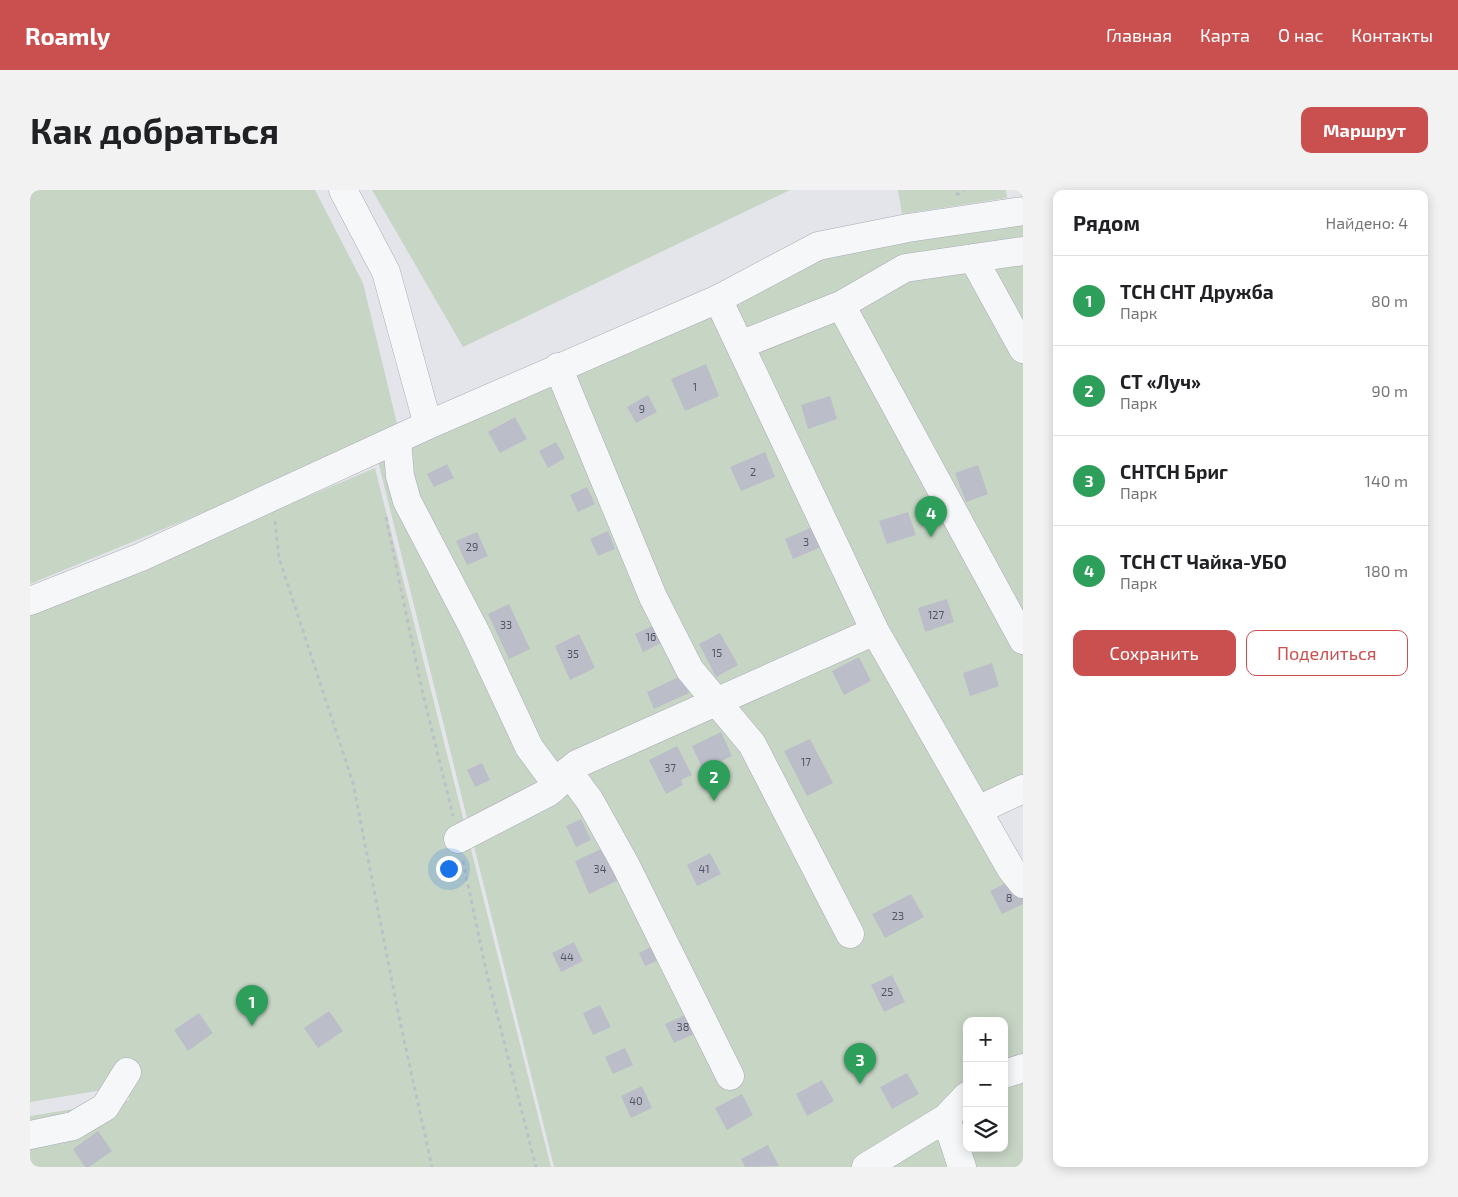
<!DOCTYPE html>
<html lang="ru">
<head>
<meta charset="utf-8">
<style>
	:root { --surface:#fff; --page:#f2f2f2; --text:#202124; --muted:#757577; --line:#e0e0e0; --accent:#ca504f }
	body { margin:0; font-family:"Exo 2",sans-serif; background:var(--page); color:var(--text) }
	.controls { position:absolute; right:15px; bottom:15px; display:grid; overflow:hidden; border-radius:10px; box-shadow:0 2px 12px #0003 }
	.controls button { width:45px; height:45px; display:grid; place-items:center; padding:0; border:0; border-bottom:1px solid var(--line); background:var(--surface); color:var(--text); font:25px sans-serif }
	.you { position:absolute; left:418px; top:678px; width:18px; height:18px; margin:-12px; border:4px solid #fff; border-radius:50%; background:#1a73e8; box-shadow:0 0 0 8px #1a73e833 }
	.badge { display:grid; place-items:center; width:32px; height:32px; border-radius:50%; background:var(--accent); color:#fff; font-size:16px; font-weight:700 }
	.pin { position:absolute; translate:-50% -41px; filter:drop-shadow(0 1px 2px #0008) }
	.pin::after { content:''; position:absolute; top:26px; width:18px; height:15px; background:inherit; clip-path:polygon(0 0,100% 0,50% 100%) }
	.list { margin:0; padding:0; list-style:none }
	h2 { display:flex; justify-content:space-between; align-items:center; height:65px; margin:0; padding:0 20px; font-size:21px }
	h2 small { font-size:16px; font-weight:400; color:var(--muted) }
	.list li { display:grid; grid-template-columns:32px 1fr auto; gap:15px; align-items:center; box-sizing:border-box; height:90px; padding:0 20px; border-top:1px solid var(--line) }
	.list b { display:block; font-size:19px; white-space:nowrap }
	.list p { margin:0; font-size:16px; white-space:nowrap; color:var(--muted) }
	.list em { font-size:16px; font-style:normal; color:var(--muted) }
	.actions { display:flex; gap:10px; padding:15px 20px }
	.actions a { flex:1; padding:11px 0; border:1px solid var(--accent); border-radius:10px; text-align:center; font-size:18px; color:var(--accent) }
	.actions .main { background:var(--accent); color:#fff }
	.icon { flex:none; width:28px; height:28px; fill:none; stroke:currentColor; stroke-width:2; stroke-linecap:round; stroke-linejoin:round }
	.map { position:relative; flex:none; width:993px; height:977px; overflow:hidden; border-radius:10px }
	header { display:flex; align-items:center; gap:30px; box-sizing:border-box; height:70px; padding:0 25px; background:var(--accent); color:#fff }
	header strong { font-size:24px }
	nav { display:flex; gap:28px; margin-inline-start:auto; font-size:18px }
	.intro { display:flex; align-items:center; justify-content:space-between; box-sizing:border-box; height:120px; padding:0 30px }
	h1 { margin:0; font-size:35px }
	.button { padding:12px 22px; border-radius:10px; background:var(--accent); color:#fff; font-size:18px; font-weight:700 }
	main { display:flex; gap:30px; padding:0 30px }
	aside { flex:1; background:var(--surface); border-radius:10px; box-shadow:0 2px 12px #0003 }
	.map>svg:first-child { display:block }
	.green { fill:#c7d5c5; fill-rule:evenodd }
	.building { fill:#bbbec8 }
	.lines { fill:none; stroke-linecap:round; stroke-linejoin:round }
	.minor-casing { stroke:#a9abb5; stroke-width:29 }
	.path { stroke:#bdc0c6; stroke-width:3; stroke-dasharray:4 4; stroke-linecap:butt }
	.minor { stroke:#f6f7f9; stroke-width:28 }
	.labels { text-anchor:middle; stroke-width:5; stroke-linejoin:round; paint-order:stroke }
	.number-label { font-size:11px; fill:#505464 }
</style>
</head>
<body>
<header>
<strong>Roamly</strong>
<nav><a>Главная</a><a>Карта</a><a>О нас</a><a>Контакты</a></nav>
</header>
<div class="intro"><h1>Как добраться</h1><a class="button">Маршрут</a></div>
<main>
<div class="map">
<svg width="993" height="977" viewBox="0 0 993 977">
	<rect width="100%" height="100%" fill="#e4e5eb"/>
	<path class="green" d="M0,0h285l48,93 36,149 -369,152z
		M342,0h418l-327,157z
		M868,0h108l1,8 -105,16z
		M990,0h3v596l-49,25 -258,-524 104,-55 201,-35z
		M686,122l307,577v278h-469l-177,-710zM937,831h37v127h-37z
		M345,278l176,699h-521v-51l99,-16 -2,-14 -97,16v-488z"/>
	<path class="building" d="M676,174l13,32 -34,15 -14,-32z
		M618,205l9,17 -21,11 -9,-16z
		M800,206l7,23 -29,10 -7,-24z
		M485,227l12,22 -27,14 -12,-21z
		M526,252l9,16 -17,10 -9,-17z
		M735,262l10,25 -34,14 -11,-24z
		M417,274l7,14 -20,9 -7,-13z
		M948,275l10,29 -22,8 -11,-29z
		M557,297l8,17 -17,8 -8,-17z
		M878,322l8,23 -29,9 -8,-23z
		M789,334l9,20 -35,15 -8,-20z
		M578,341l7,18 -17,7 -8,-17z
		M447,342l11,24 -21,9 -11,-24z
		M917,409l7,23 -29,10 -7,-24z
		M479,414l21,45 -21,10 -21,-45z
		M629,433l8,17 -24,12 -8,-18z
		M690,443l18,32 -22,12 -17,-33z
		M549,444l16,34 -25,12 -15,-34z
		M829,467l12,24 -27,14 -12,-24z
		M962,473l7,23 -29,10 -7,-23z
		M651,486l8,17 -35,16 -7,-17z
		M691,542l11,24 -29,14 -11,-24z
		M780,549l23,44 -26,13 -23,-45z
		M647,556l15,29 -11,5 2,5 -17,9 -17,-34z
		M452,573l8,17 -15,7 -8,-17z
		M551,629l10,21 -15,7 -10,-21z
		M580,655l15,32 -36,17 -14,-33z
		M680,663l11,21 -24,12 -10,-21z
		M986,688l7,15v11l-21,10 -12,-23z
		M881,704l13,23 -39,21 -13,-24z
		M544,752l9,19 -22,11 -9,-19z
		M623,756l6,14 -14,6 -6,-13z
		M862,785l13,27 -21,10 -13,-27z
		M570,815l11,22 -18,8 -10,-22z
		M299,821l14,20 -25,17 -14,-20z
		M662,822l9,19 -27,12 -9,-19z
		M169,823l14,20 -25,18 -14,-21z
		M595,858l8,17 -20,9 -8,-17z
		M877,883l12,21 -27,15 -12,-22z
		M792,890l12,21 -27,15 -11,-22z
		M612,896l10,22 -21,10 -10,-22z
		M712,904l11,21 -26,15 -12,-22z
		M68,941l14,20 -23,16h-4l-12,-18z
		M738,955l11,21 -34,1 -4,-8z"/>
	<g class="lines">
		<defs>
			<path id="minor" d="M313,0l43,82 42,153
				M943,68l50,91
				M688,109l157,332 136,238 12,15
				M811,115l182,335
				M710,155l101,-40 64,-37 118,-17
				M528,177l95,230 37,73 62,74 98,190
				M367,250l3,36 7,25 68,130 54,116 28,38
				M0,411l111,-44 287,-132 290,-126 100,-53 90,-18 115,-17
				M538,581l22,30 35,63 105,212
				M948,620l45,-21
				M428,649l91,-47c11,-9 17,-20 28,-28l298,-133
				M974,884l19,-6
				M916,928l16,49
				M0,945l43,-9 32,-19 22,-35
				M836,977l80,-49 21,-22"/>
		</defs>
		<use href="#minor" class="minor-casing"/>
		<path class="path" d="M926,5l8,-5
			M356,327l36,173 31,126
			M245,331l4,37 74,225 46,234 33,150
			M433,671l24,114 49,192"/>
		<use href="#minor" class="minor"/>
	</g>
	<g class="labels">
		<g class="number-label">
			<text x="665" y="201">1</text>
			<text x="612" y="223">9</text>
			<text x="723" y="286">2</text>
			<text x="776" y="356">3</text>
			<text x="442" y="361">29</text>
			<text x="906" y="429">127</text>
			<text x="476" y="439">33</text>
			<text x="621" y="451">16</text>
			<text x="687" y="467">15</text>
			<text x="543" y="468">35</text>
			<text x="776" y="576">17</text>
			<text x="640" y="582">37</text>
			<text x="570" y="683">34</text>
			<text x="674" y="683">41</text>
			<text x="979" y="712">8</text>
			<text x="868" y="730">23</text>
			<text x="537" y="771">44</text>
			<text x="857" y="806">25</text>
			<text x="653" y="841">38</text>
			<text x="606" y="915">40</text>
		</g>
	</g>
</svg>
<div class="controls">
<button>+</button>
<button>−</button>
<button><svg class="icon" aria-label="layers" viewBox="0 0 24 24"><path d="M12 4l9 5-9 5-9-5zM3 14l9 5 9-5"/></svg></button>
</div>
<div class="you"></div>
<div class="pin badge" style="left:222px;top:836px;background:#2e9e5b">1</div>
<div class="pin badge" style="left:684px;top:611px;background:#2e9e5b">2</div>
<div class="pin badge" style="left:830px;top:894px;background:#2e9e5b">3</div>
<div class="pin badge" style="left:901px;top:347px;background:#2e9e5b">4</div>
</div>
<aside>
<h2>Рядом<small>Найдено: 4</small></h2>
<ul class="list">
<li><span class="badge" style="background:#2e9e5b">1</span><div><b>ТСН СНТ Дружба</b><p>Парк</p></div><em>80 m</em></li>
<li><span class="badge" style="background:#2e9e5b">2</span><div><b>СТ «Луч»</b><p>Парк</p></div><em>90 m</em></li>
<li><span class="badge" style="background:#2e9e5b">3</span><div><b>СНТСН Бриг</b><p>Парк</p></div><em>140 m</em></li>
<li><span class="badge" style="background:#2e9e5b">4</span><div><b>ТСН СТ Чайка-УБО</b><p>Парк</p></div><em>180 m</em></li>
</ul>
<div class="actions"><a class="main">Сохранить</a><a>Поделиться</a></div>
</aside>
</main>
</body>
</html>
